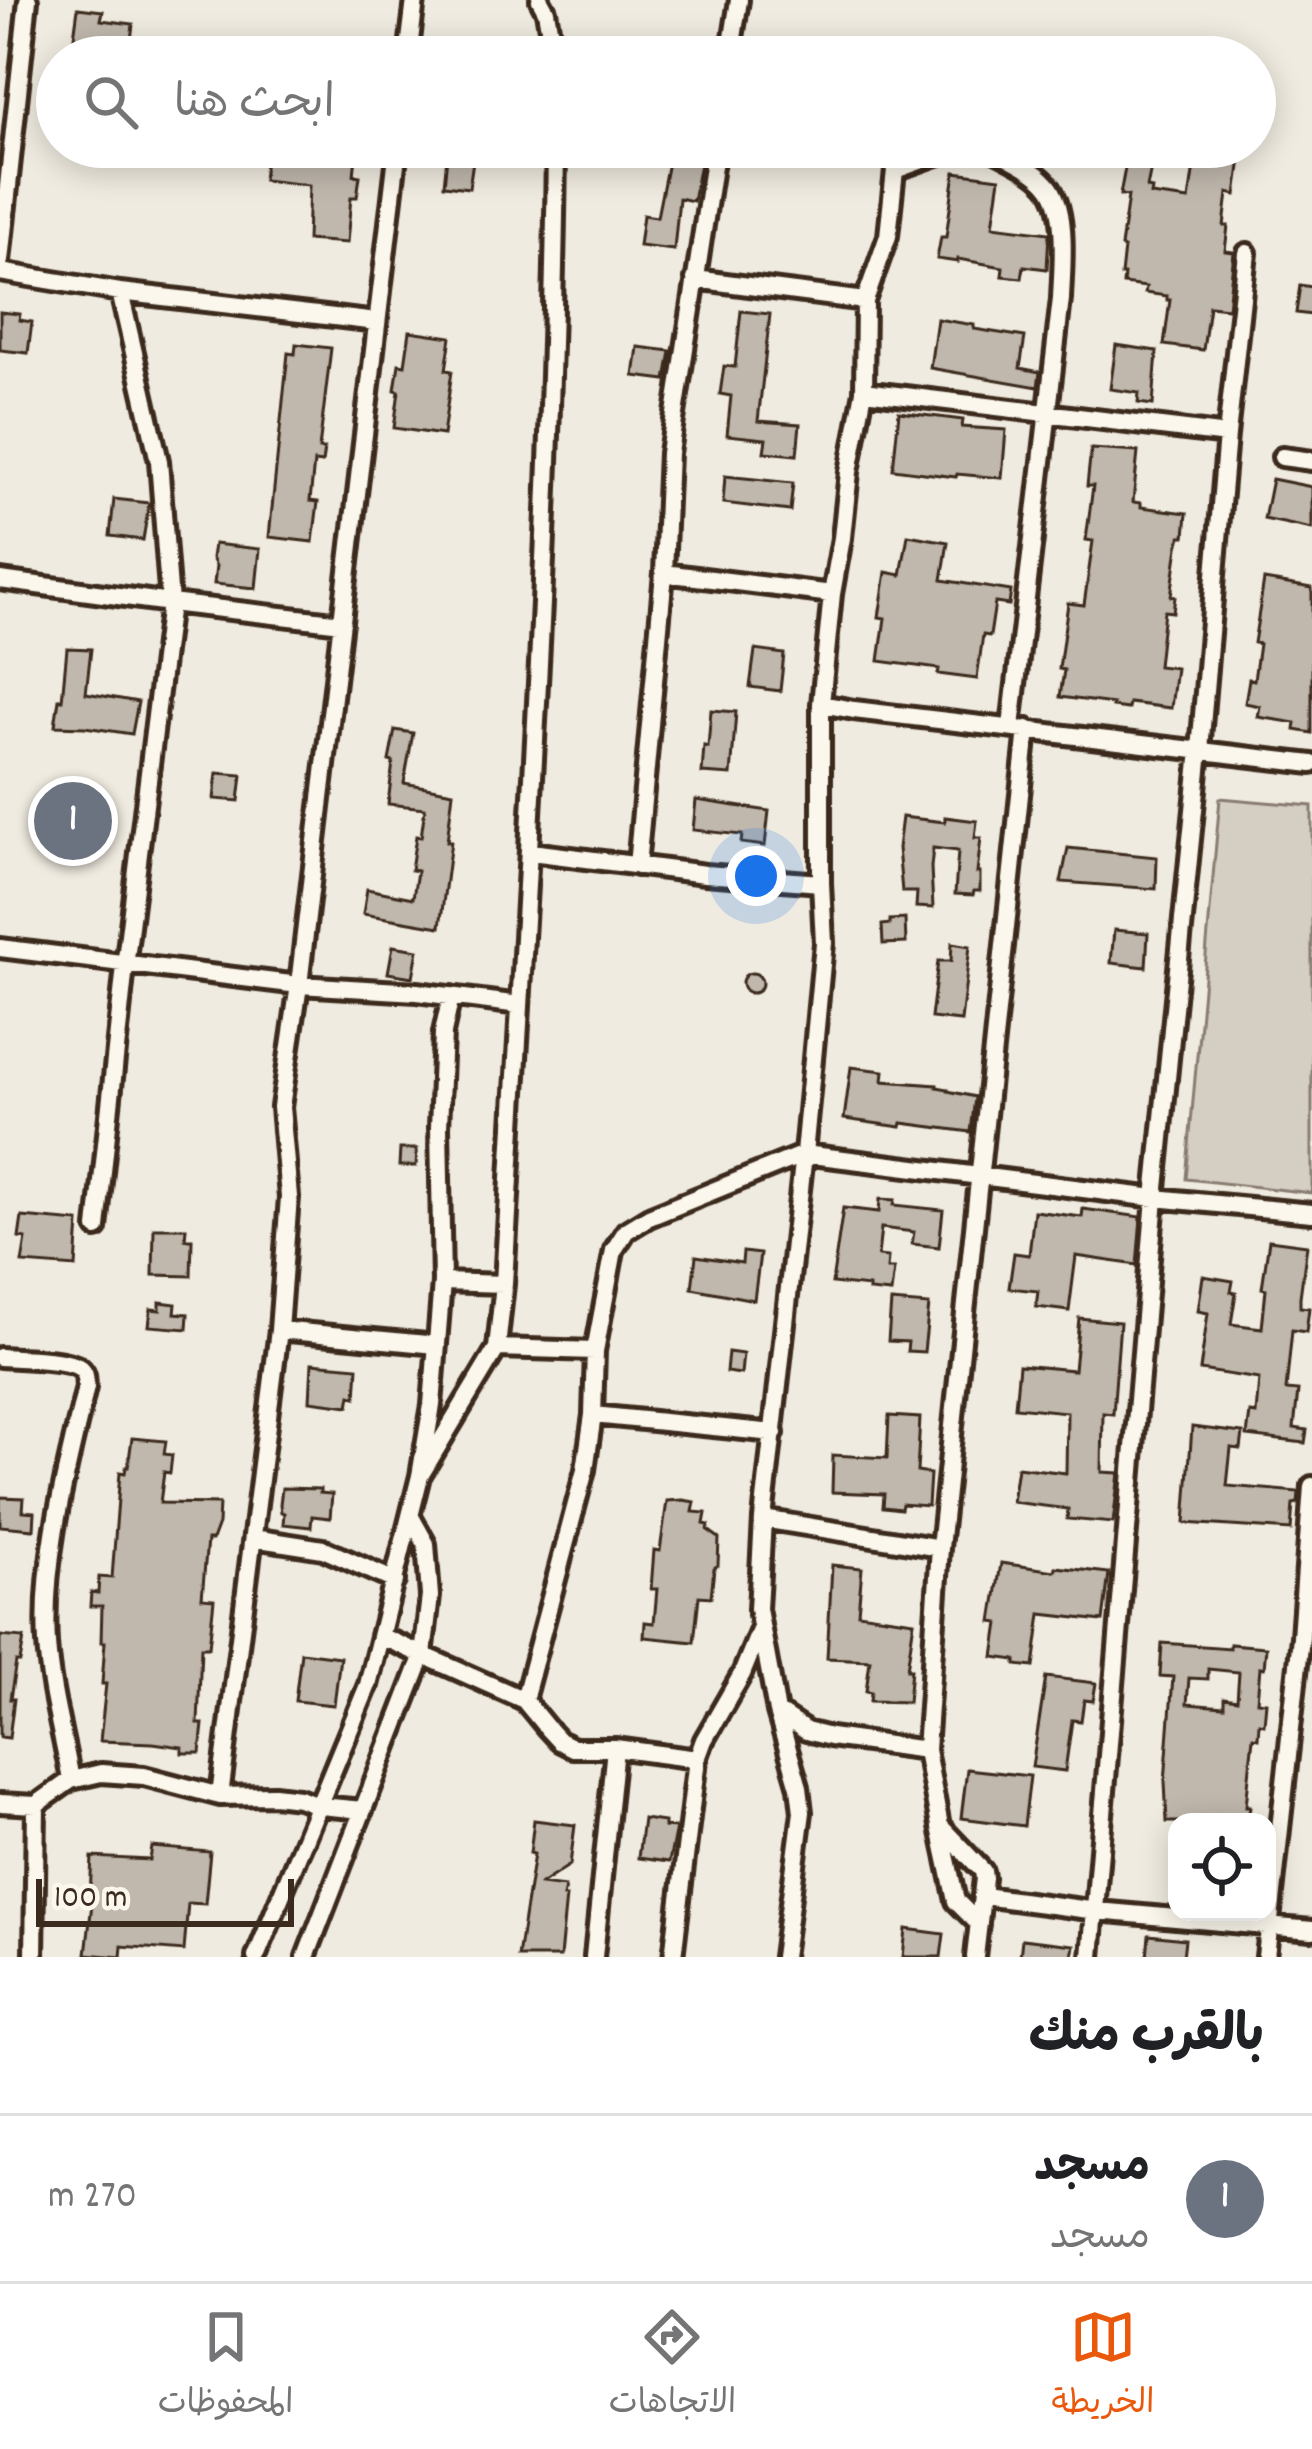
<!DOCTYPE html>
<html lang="ar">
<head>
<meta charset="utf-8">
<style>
	:root { --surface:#fff; --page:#f2f2f2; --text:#202124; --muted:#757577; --line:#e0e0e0; --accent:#ea580c }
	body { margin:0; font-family:Dekko,"Playpen Sans Arabic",sans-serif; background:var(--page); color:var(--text); direction:rtl }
	.controls { position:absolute; right:36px; bottom:36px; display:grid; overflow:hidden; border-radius:24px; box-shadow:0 6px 30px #0003 }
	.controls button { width:108px; height:108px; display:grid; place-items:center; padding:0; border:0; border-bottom:3px solid var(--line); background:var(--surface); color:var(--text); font:60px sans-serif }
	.scale { position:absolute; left:36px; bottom:30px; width:258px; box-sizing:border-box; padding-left:12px; border:6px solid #3b2a1e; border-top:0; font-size:33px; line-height:42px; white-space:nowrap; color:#3b2a1e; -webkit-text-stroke:9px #fbf7ec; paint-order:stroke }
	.you { position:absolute; left:756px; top:876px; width:42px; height:42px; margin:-30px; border:9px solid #fff; border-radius:50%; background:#1a73e8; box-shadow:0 0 0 18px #1a73e833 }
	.badge { display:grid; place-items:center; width:78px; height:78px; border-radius:50%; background:var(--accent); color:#fff; font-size:39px; font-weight:700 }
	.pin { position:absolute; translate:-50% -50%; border:6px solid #fff; box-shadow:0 3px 12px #0006 }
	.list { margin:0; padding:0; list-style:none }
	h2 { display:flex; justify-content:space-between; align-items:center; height:156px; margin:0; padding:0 48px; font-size:51px }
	h2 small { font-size:39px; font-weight:400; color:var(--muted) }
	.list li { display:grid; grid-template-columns:78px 1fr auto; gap:36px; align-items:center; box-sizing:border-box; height:168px; padding:0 48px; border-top:3px solid var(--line) }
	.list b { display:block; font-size:45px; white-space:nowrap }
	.list p { margin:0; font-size:39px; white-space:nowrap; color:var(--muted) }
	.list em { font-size:39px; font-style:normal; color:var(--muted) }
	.icon { flex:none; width:66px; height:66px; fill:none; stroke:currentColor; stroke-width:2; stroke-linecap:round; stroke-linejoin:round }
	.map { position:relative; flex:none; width:1312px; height:1957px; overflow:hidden; direction:ltr }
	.search { position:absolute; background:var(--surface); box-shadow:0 6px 30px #0003; left:36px; right:36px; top:36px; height:132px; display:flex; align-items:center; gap:30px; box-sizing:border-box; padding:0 42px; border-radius:66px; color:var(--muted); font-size:45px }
	.sheet { height:324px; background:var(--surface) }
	nav { display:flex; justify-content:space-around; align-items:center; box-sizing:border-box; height:168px; border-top:3px solid var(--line); background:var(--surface); font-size:33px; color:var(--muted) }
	nav a { display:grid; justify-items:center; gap:6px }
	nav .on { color:var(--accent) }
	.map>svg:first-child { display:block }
	.green { fill:#d5cec3; stroke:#887c70; stroke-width:3 }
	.building { fill:#c0b8ad; stroke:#3b2a1e; stroke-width:3; fill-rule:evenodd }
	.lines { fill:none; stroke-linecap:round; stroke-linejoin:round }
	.minor-casing { stroke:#3b2a1e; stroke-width:26 }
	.minor { stroke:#fbf7ec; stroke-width:16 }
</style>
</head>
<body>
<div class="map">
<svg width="1312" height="1957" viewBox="0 0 1312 1957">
	<rect width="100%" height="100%" fill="#f0ebe0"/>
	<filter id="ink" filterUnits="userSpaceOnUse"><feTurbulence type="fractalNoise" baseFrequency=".00833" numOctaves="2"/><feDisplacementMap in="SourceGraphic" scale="24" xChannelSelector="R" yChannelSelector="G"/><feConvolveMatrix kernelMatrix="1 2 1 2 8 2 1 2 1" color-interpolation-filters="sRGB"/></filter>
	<g filter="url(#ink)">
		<path class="green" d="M1220,798l92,8v387l-126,-14z"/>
		<path class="building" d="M78,8l25,3 -2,9 32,4 -4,33 -57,-5z
			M280,41l45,7v-7l44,3 -1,13h-91z
			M261,147l96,1 -3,27 6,1 -3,21h-6l-4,46 -40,-3 2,-55 -46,-5 2,-18 -5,-3z
			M448,147h27l-6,41 -25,-3z
			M671,147h32l-10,54 -14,-3 -5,52 -35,-4 4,-31 14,2z
			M805,147h53l-2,16 -52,-7z
			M1129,147h26l-8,41 5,1 -1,6 38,5 7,-48 12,2 1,-7 33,5 -6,43 -8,-2 -4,33h4l-3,25 9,1 -6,56 -19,-2 -6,44 -39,-5 6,-45h-3v-4l-22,-3 1,-6 -23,-3 1,-9h-3l3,-27 -3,-1 7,-51 -8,-1z
			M955,172l45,6 -7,48 56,7 -2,36 -23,-3 -2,12 -20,-2 1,-9 -45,-8v3l-21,-3 4,-22h5z
			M1300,285l12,2v28l-16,-2z
			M741,311l29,3 -12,107 42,3 -3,31 -33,-3 2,-13 -39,-4 4,-39 -11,-2 4,-28 11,1z
			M0,312l20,2 -1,6 13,2 -4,31 -28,-3z
			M937,319l37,6v4l51,8 -5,31 20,4 -2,15 -108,-19z
			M410,331l41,6 -5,33 6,1 -9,64 -49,-7 5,-37 -4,-1 4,-26 6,1z
			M296,344l35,4 -12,101h5l-2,14 -8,-1 -4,39 8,1 -5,40 -44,-5 19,-184 7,1z
			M1116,345l41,6 -4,54 -15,-2 1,-10 -29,-4z
			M638,347l33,4 -5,29 -32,-4z
			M899,412l64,8 -1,7 44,3 -4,48 -45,-4 -1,3 -63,-8z
			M1091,449l47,3 -5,50 8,1v4l46,6 -2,23h-4l-3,11 -7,49 4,1 -2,15 -9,-1 -6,55 18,2 -5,40 -42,-5 -1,6 -16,-2 1,-3 -53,-7 4,-27 -5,-1 9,-66 16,2 9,-64 -7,-1 7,-54h-6z
			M725,476l68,7 -3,28 -67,-8z
			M1272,479l40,8v42l-48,-10z
			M114,499l35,4 -6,37 -33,-4z
			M908,535l40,7 -6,38 69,11 -2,14 -14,-2 -5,33 -7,-1 -6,44 -39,-5 1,-5 -60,-8 6,-43 -6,-1 7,-45 15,3z
			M214,544l46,5 -4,39 -42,-4 2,-18 -4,-8z
			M1264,580l48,8v145l-17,-3 1,-7 -38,-6 2,-11 -15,-3 4,-24 5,1 5,-36 -5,-1z
			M67,648l24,1 -5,44 52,9 -6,32 -47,-7 -30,-1 4,-27 3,1z
			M755,650l29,4 -4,37 -30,-4z
			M711,710l25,2 -5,63 -29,-2 2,-27 4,1z
			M395,730l18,3 -9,50 49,9 -6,49h4l-11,86 -77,-13 4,-25 46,9 4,-27 -6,-1 5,-34 5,1 4,-29 -37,-4 5,-42 -4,-1z
			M217,773l25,2 -3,26 -25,-2z
			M88,796l25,27 -39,35 -24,-26z
			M696,800l73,11 -4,35 -24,-3 1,-8 -49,-5z
			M902,817l43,5v-5l32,4 -2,17h6l-4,35h3v18h-6l-1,4 -18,-1 3,-43 -25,-3 -2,19 2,41 -17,-1 1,-15h-15l-4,-44z
			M1068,848l89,9 -1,32 -95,-7z
			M905,919l1,24 -23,1 -1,-19 8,-1v-4z
			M1114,930l34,3 -2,34 -35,-4z
			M952,943l18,3 -9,75 -30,-3 7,-57h13z
			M393,946l25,4 -5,27 -25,-4z
			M742 983a10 10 0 1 1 20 0a10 10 0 1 1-20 0Z
			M851,1067l33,4 -1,10 54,4v2l11,2v2l27,6 -4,35 -69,-9 -1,4 -57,-8z
			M400,1149h17l-1,17h-17z
			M880,1199l15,1 -1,5 49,5 -4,37 -27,-3 2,-12 -33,-4 -3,28 10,1 -1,12h7l-3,24 -22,-2v-4l-37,-4 11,-75 36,4z
			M1083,1209l58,8 -4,48 -61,-9 -7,55 -33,-4 2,-16 -29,-3 5,-35 15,2 5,-44 48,6z
			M22,1217l57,5 -3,45 -54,-4 4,-24 -7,-1z
			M154,1228h32l-1,11h7l-1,37 -38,-1z
			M1269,1240l38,5 -7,52v10l9,1 -3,24 -14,-2 -6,60 12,1 -4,37 13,2 -2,13 -58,-7 3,-23 6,1 3,-35 -59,-9 8,-57 -10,-2 5,-35 30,5 -2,11 5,1 -5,31 31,4 4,-39 -4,-1z
			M743,1252l17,2 -6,46 -62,-12 4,-32 46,7z
			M160,1302l16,2 -1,9 13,1 -1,15 -38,-3 2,-17 9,1z
			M891,1302l38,3 -5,47 -17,-1 1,-9 -20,-1z
			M1079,1318l41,4 -7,92 -10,-1 -1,59 17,1 -6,50 -46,-4 1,-10 -56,-7 5,-35 49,6 1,-61 -52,-5 4,-42 55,5z
			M728,1352l15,2 -2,20 -15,-2z
			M312,1363l46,4 -2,30 -5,-2 -2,11 -39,-5z
			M889,1416l31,2 -3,54 13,2 -2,32 -26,-2 -1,5 -18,-2 1,-13 -52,-2 1,-37 54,3z
			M1192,1427l51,6 -2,16 -10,-1 -4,38 72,6 -1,11 -5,1 -2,26 -106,-7z
			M132,1438l34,3 -2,13 8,1 -2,18 -6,-1 -4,31 59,1 -1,20 -6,16h-5l-5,58 12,1 -5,48h-8l-3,77h5l-3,29h-18v-6l-29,-4 -53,-2 6,-57h-4l3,-42h-4l1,-36h-12l1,-14 7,1 1,-16 13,1 8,-106 5,1 1,-6h2z
			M282,1488l38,1v4l12,1 -2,24 -18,-2 -1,11 -28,-3 1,-11 -3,-1 -1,-8z
			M0,1497l24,1 -1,13 12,1 -1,17 -34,-3z
			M683,1500l12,2 -2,10 13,1 -2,11 5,1 -1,5 11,8 -1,27 -4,3 -3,29 -12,-1 -5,46 -50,-5 1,-15 9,1 3,-34h-6l3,-39 6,1 7,-50z
			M1001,1563l54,8 1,-4 53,6 -6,48 -62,-7 -7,53 -18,-2v-5l-22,-3 5,-34 -7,-1z
			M832,1565l30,3 -4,45 56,8 -7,48h4l-3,33 -38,-1 1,-9 -5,-1 4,-31 -43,-2z
			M0,1636l24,2 -4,24h-4l-6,37h4l-5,39 -9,-1z
			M1162,1643l68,5v-4l36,3 -2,21 -4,-1 -3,34 9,1 -2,22 -5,-1 -1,15 -5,-1 -7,69h4l-2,16h-81l-2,-40 8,-105 -13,-1zM1208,1669l31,3 -2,28 -13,-2v9l-37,-3 2,-26 19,1z
			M301,1652l39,5 -6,48 -39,-4z
			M1046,1677l50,6 -3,18 -9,-1 -3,21 -9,-1 -7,51 -33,-4z
			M967,1769l63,7 -6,50 -63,-8z
			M643,1819l21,3v5l12,1 -7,34 -31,-4z
			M534,1820l41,5 -5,40 -29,19 24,3 -2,10h3l-6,60h-42l16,-103 -4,-1z
			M152,1847l58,5 -5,52 -17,-1 -4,48 -62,-5 -1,11 -35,-3 7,-59h-3l2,-38 58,3z
			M906,1929l38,5 -3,23h-38z
			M1149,1935l36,4 -2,18h-36z
			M1022,1939l52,6 -2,12h-52z"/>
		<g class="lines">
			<defs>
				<path id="minor" d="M540,0l6,11 8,46
					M408,57l7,-57
					M730,57l9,-57
					M989,147c19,11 44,21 58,37 22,24 15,84 14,115l-50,428
					M0,261l28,-261
					M0,272l120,20 257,30
					M695,279l170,22
					M864,391l363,44
					M1282,457l30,4
					M664,573l5,-120 47,-306
					M0,580l170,23 172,20
					M821,704l33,6 458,54
					M531,852l174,22 116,9 3,60 -20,211 -41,365 -5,90 19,103 29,19 24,6 96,13 14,76 43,45 1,7 -9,79
					M637,866l27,-293 168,21
					M821,883v-179l11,-110 10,-56 7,-66 15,-81 1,-90 23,-65 7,-66 64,-23
					M0,948l299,37 118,7 103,13
					M97,1228l27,-253 46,-372 -11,-142 -39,-169
					M442,1282l62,2
					M279,1330l10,-133 -8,-90 18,-122 99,-838
					M497,1348l98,3 19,-101 12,-19 23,-14 155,-63 351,44 157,15
					M0,1357c16,1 69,2 80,11 7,6 5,11 6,19 -19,82 -44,171 -39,256 3,46 16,92 24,137
					M593,1415l181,18
					M420,1476l77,-128 7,-64c21,-379 48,-757 52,-1137
					M763,1519l177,29
					M253,1538l70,11 72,32
					M380,1636l144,64 23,28 12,13 14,7h42l82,11
					M524,1700l61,-230 8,-55 2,-64
					M777,1712l22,75 3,25 -19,145
					M926,1750l14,-202 87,-819
					M220,1796l59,-466 158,15
					M0,1803l36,2 35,-25 30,-7 43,3 76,20 54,-1 25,3 21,8 43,4
					M940,1827l16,74 23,23
					M983,1896l114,15 215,19
					M34,1957l2,-152
					M256,1957l112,-272 52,-209 12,-71 10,-123 -3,-155 4,-94 8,-37
					M306,1957l117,-302 7,-59 -4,-52 -15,-27
					M594,1957l21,-209
					M673,1957l24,-198 7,-19 38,-66 18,-44
					M1091,1957l64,-759 45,-448 27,-315 20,-182
					M1266,1957l35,-320 11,-151"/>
			</defs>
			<use href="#minor" class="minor-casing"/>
			<use href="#minor" class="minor"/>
		</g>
	</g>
</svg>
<div class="controls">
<button><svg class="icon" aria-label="locate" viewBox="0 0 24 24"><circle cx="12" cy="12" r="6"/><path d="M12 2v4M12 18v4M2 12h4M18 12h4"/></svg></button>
</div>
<div class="scale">100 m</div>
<div class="you"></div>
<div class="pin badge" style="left:73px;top:821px;background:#6b7280">1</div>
<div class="search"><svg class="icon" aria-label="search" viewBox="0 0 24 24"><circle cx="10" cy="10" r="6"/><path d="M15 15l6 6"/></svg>ابحث هنا</div>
</div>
<section class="sheet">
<h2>بالقرب منك<small></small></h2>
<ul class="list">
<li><span class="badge" style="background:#6b7280">1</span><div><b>مسجد</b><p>مسجد</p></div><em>270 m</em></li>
</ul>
</section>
<nav>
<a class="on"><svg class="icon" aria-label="map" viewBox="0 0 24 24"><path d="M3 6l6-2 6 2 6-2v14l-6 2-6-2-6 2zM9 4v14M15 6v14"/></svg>الخريطة</a>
<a><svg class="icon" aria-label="directions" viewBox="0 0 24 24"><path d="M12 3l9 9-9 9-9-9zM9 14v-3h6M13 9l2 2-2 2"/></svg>الاتجاهات</a>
<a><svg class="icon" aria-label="saved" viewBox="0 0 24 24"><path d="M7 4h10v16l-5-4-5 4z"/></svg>المحفوظات</a>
</nav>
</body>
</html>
